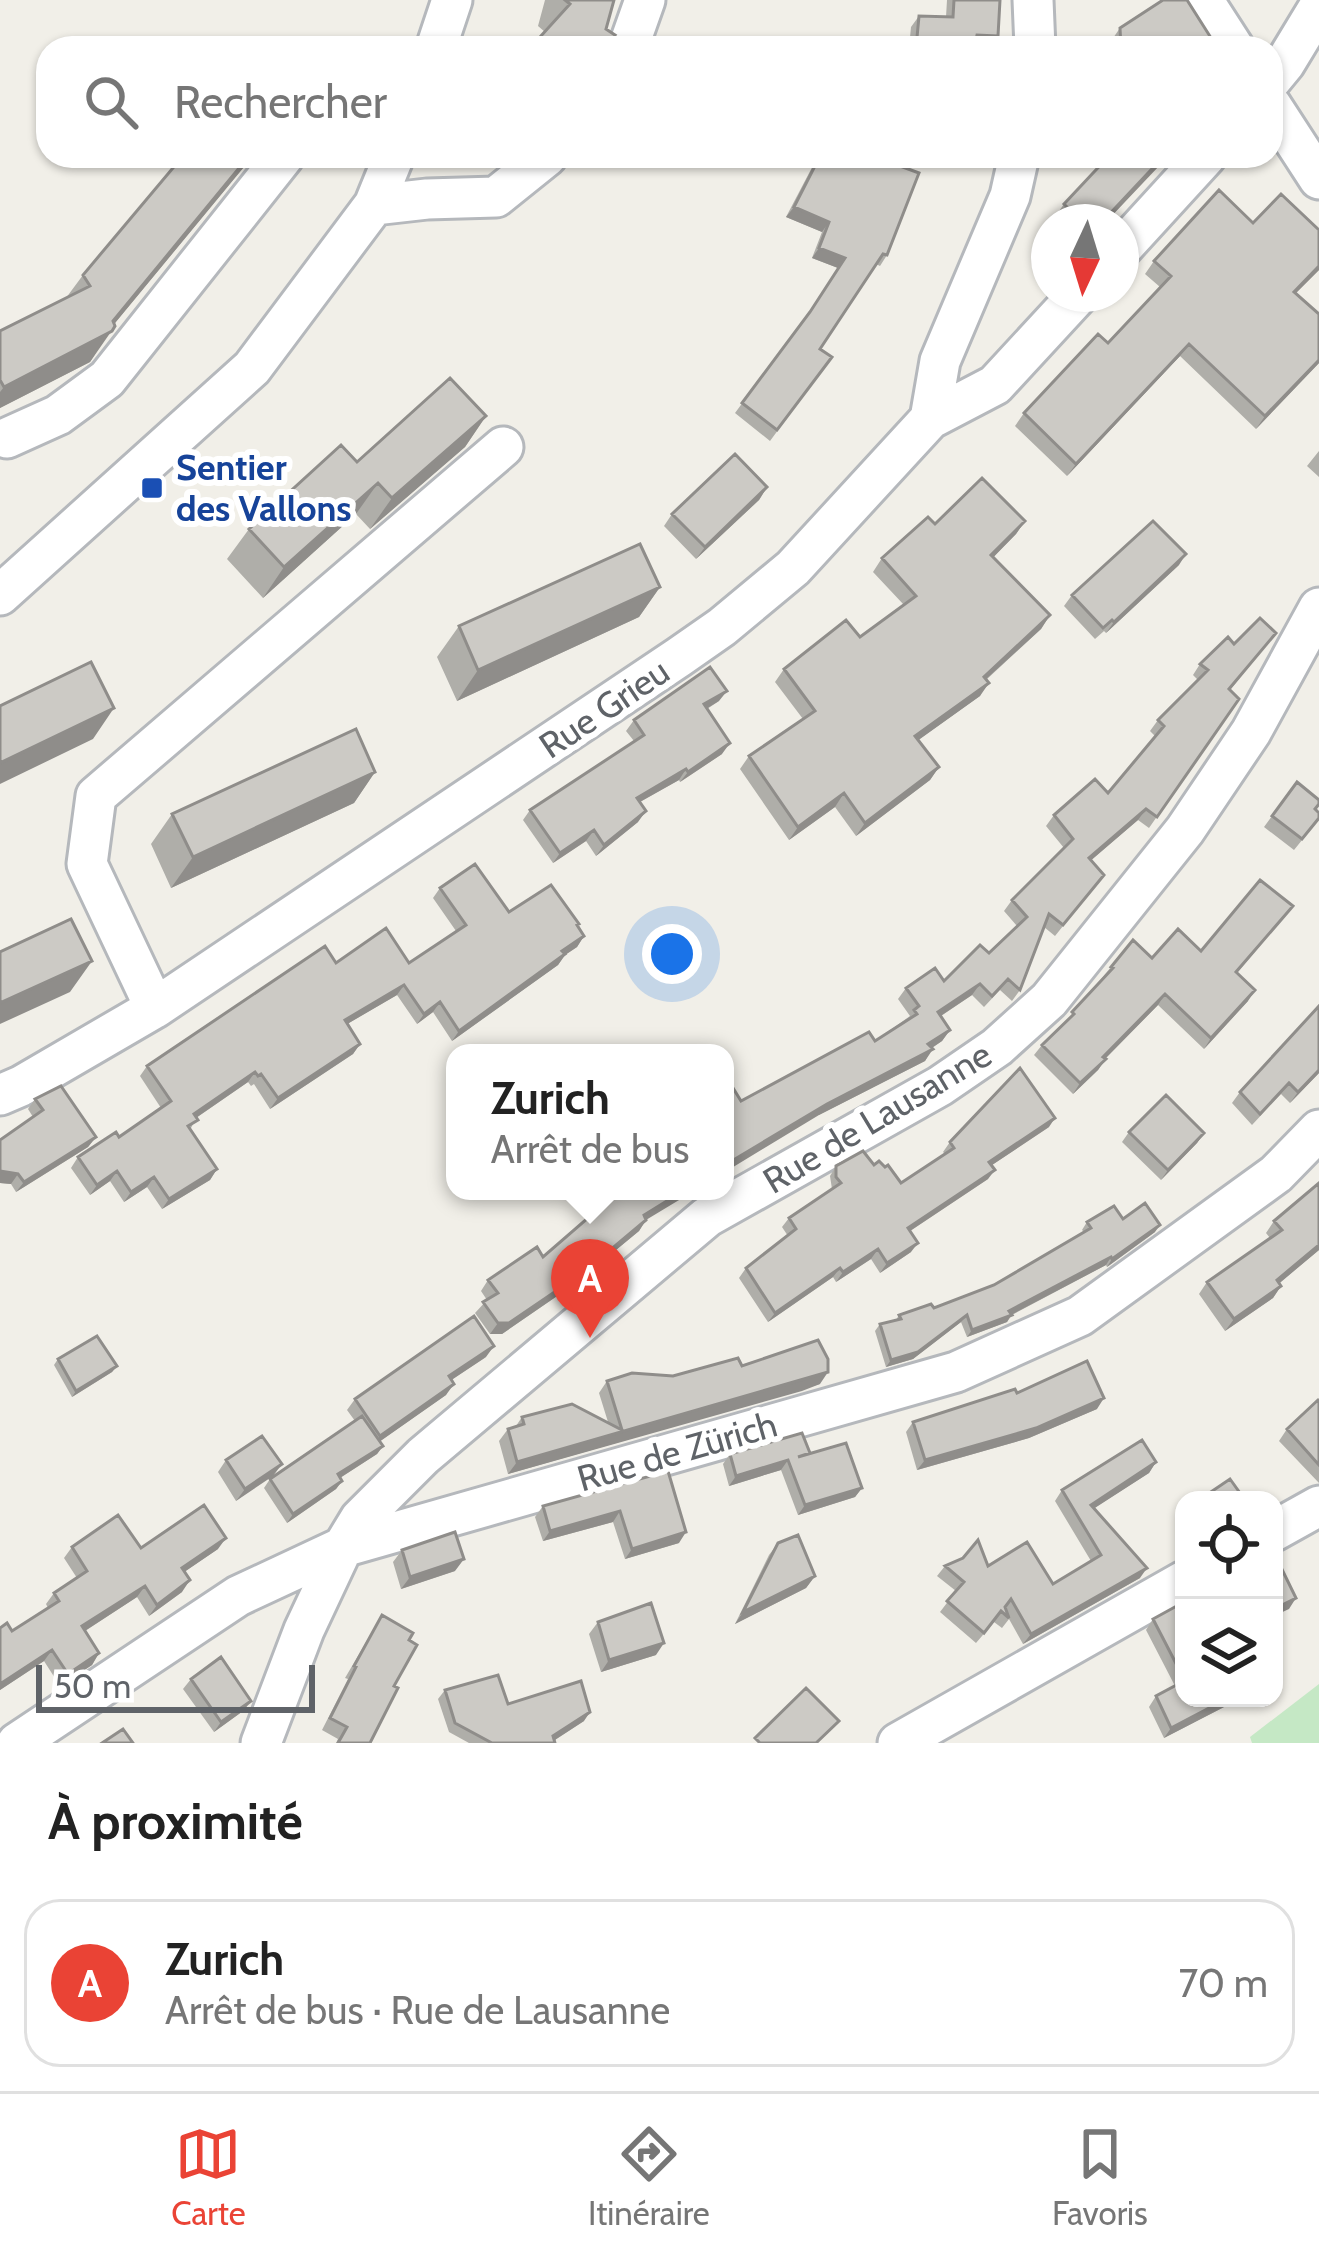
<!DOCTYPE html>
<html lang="fr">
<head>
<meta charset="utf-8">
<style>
	:root { --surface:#fff; --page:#f6f6f6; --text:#222; --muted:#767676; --line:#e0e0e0; --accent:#ea4335 }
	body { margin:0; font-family:Cabin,sans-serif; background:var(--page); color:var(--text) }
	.controls { position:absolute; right:36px; bottom:36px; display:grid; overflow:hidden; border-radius:24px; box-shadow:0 3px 9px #0004 }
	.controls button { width:108px; height:108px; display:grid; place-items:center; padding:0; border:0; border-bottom:3px solid var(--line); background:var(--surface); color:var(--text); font:60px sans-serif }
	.compass { position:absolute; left:1031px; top:204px; width:108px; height:108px; border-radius:50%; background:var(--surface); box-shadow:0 3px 9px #0004; rotate:184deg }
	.scale { position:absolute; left:36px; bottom:30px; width:279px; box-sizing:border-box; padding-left:12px; border:6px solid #5f6368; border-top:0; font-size:33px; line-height:42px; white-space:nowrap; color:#5f6368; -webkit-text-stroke:9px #fff; paint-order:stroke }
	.you { position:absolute; left:672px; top:954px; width:42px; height:42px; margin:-30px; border:9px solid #fff; border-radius:50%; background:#1a73e8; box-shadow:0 0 0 18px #1a73e833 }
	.badge { display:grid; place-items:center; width:78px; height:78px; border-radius:50%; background:var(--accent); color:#fff; font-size:39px; font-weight:700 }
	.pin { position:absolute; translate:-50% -99px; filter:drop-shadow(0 3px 6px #0008) }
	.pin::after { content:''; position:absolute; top:63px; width:42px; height:36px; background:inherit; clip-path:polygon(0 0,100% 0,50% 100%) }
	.popup { position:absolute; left:446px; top:1044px; width:288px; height:156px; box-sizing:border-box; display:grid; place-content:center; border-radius:24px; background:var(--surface); filter:drop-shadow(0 3px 9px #0005); font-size:39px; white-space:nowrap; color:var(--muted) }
	.popup b { font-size:45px; color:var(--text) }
	.popup::after { content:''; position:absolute; left:50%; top:100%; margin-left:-24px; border:24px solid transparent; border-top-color:var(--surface) }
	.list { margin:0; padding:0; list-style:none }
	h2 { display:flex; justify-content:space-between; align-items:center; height:156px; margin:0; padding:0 48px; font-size:51px }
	h2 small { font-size:39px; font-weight:400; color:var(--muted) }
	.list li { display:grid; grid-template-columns:78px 1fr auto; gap:36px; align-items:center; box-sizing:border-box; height:168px; margin:0 24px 24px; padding:0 24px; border:3px solid var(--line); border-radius:36px }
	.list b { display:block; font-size:45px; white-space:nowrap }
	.list p { margin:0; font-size:39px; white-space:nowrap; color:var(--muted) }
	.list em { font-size:39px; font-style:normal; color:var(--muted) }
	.icon { flex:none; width:66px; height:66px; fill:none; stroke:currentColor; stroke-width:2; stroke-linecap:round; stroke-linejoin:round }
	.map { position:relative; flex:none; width:1319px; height:1743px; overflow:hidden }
	.search { position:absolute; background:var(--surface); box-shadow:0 3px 9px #0004; left:36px; right:36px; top:36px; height:132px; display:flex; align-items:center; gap:30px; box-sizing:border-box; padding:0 42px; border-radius:36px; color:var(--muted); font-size:45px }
	.sheet { height:348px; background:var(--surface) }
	nav { display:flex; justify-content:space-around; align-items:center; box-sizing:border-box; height:168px; border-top:3px solid var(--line); background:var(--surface); font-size:33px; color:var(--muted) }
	nav a { display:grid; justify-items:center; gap:6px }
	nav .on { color:var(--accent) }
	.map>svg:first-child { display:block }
	.green { fill:#c5e8c5 }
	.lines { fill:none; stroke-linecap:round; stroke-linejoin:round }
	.minor-casing { stroke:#b5b8bc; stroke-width:45 }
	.minor { stroke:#fff; stroke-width:39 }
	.wall { fill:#afaea9 }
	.shaded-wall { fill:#8f8d8a }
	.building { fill:#cccac5; stroke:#8f8d8a; stroke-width:3 }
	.transit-dot { fill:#1a4fb4; stroke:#fff; stroke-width:4.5 }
	.labels { text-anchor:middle; stroke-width:12; stroke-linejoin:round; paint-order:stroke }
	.transit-label { font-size:36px; font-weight:bold; fill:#164399; stroke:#fff; text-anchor:start }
	.street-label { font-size:36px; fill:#5f6368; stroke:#fff }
</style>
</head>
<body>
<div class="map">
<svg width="1319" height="1743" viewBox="0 0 1319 1743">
	<rect width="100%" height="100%" fill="#f1efe8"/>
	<path class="green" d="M1319,1684v59h-67l-2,-6z"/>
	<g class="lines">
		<defs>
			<path id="minor" d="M1033,0l2,48
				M1203,0l31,48
				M436,48l16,-48
				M628,48l17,-48
				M1271,80l14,-17 34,-56
				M1271,105l48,74
				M374,205l53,-6 69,-2 51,-41
				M1121,249l85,-93
				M930,419l65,-34 84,-91
				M7,438l51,-23 49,-36 177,-223
				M0,595l252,-227 122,-163 20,-49
				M155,1008l-68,-144 9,-68 407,-349
				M0,1095l21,-9 134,-78 524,-351 43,-30 71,-59 137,-149 10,-58 70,-165 9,-40
				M1274,1531l45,-25
				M17,1743l221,-147 105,-49 613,-175 124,-56 196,-142 43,-44
				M261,1743l43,-113 39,-83 17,-28 63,-63 284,-239 233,-131 57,-39 52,-47 136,-170 66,-98 68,-124
				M898,1743l286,-162"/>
		</defs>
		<use href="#minor" class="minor-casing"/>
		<use href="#minor" class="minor"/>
	</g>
	<path class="wall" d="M545,0h69l-8,29 9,6 -9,13h-76l15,-16 -7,-6z
		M947,0h53l-10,47 -81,1 2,-21 8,-11 27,1z
		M1120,28l92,20h-102l-1,-4z
		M183,156h70l-139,168 -24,38 -90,46v-77l66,-33 17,-23z
		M818,156h55l14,99 -7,11 -4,-2 -56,85 12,8 -62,84 -35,-28 71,-96 32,-49 -26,-10 10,-26 -36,-15z
		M1109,156h57l-60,66h-52l-1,-2 11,-16z
		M1253,223l66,7v40l-23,23 23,21v49l-63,66 -76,-73 -113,120 -52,-50 9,-13 84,-70 52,-56 -15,-13 9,-13z
		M486,416l-21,31 -95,82 -14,-15 -93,84 -36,-39 22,-30z
		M1319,451v26l-12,-11z
		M767,487l-8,13 -63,59 -32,-33 8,-12z
		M1025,521l-9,13 -23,23 57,58 -9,14 -55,51 -6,16 -62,44 21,27 -9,13 -74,56 -21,-29 -46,33 -49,-71 9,-13 54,-37 -28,-37 9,-13 76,-32 44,-32 -31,-33 9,-14 53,-34z
		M1179,565l-73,68 -2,-2 -9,8 -31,-33 8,-11z
		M660,587l-21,30 -182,84 -20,-44 22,-31z
		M1276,633l-46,57 9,9 -90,129 -11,-8 -47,40 13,15 -49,61 -11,-9 -24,63 -8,11 -12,-11 -16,17 -12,-12 -31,21 9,14 -8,11 -10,7 -7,13 -106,54 -78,-14 134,-60 35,-25 -12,-17 8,-11 38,-7 45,-28 28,-27 -13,-15 8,-11 52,-52 -18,-22 8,-11 54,-22 47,-57 -5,-5 8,-11 40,-40 -5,-5 7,-11 34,-20z
		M719,701l-12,8 15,45 -42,28 -1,-2 -39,22 -2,20 -42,34 -10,-15 -33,22 -30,-43 7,-10 104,-69 -8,-10 8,-11z
		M375,772l-21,31 -183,85 -20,-44 21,-30z
		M1297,782l22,22 -4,6 4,9 -25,31 -30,-23z
		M440,888l69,24 69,15 6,9 -7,11 -12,8 -7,10 -106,76 -19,-29 -16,12 -20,-29 -50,29 13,20 -7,10 -83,55 -16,-25 -3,2 -3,-4 -52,36 -6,12 27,39 -7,11 -48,29 -15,-22 -23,15 -14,-21 -20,14 -19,-27 7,-11 41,-20 42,-29 -21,-32 7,-10 189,-103h73l47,-32 -23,-33z
		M1293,906l-56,67 11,28 -44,48 -46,-44 -53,54 -7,11 -25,24 -39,-39 8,-10 23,-22 46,-56 90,-16z
		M1319,1006v67l-29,30 -9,-9 -29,31 -20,-22 8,-11z
		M35,1099l61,38 -8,10 -72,45 -5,-8 -11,-1v-43l33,-23 -5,-8z
		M1049,1127l-57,38 -4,14 -78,52 1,21 -31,21 -9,-14 -35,23 -3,-5 -65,45 -29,-44 7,-10 42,-32 -6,-9 7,-9 43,-29 -2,-13 6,-10 38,-1 27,18 44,-29 -2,-2 7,-10z
		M1129,1132l75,1 -7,10 -36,37 -39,-38z
		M1123,1219l32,13 -48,35 -1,-2 -94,50 -5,7 -40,15 -6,-15 -48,37 -27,8 -11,-36 5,-7 16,-4 3,-5 35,-7 60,-23 90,-53 -2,-2 5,-8z
		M646,1220l-7,11 -63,52 -74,51h-12l-15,-21 12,-13 -6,-9 7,-11 55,-23z
		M1274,1221l45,29 -40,33 2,3 -8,12 -48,33 -26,-37 8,-12 63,-44 -4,-5z
		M486,1357l-35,23 -5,15 -66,46 3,5 -6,8 -37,24 2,3 -6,8 -49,34 -23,-35 6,-9 85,-58 -8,-11 8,-11z
		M58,1359l59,7 -5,6 -40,25 -18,-32z
		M742,1366l78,18 -312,90 -9,-33 9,-12 8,-3 6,-9 86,5 -9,-29 8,-12 66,-5z
		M1017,1393l80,16 -68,29 -112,32 -11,-38 7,-10z
		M1319,1401v82l-40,-42 8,-12z
		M730,1454h80l52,34 -7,9 -57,18 -17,-45 -52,16 -6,-22z
		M226,1460l56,4 -46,37 -18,-29z
		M1156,1462l-7,11 -55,35 46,70 -117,66 -14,-25 -7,9 -8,-6 -18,21 -36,-31 16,-21 -19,-15 8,-10h43l65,18 38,-23 -36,-60 7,-11z
		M668,1471l11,72 -54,16 -12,-37 -70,19 -8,-24 8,-11z
		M778,1543l37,33 -9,12 -71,36 34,-69z
		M72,1547l146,2 -34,23 -2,20 -33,24 -12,-19 -52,34 14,22 -7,12 -32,21 -16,-25 -44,29v-62l12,3 36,-23 -2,-4 8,-11 23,-15 -13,-20z
		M402,1550l53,21 -54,18 -8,-27z
		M382,1615l27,25 -15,46 -24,57h-34l2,-4 -16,-9 26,-51 -3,-1z
		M1153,1619l71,88 -60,31 -15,-31 7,-11 19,-10 -29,-56z
		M598,1622l58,33 -55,17 -12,-38z
		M191,1679l60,22 -8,10 -29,21 -31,-43z
		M445,1690l139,31 -29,19v3h-86l-20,-11 -11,-33z"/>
	<path class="shaded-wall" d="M977,35l21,1 -8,11 -20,-1z
		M249,156h4l-147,178 9,-8 -25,36 -90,46v-16l4,-5 109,-66z
		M901,156h50l-7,10z
		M1164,156h2l-6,9 -54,57h-4z
		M794,207l35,15 -7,10 -36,-15z
		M819,248l26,10 -7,10 -26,-10z
		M1319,266v4l-34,34 9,-12z
		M1189,344l-9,12 -113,120 9,-12z
		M1319,360v3l-63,66 9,-13z
		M486,416l-21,31 -95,82 22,-31z
		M378,483l-22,31 -93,84 21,-31z
		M767,487l-8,13 -63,59 9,-12z
		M1025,521l-9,13 -34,35 9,-14z
		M1186,554l-7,11 -73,68 8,-11z
		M660,587l-21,30 -182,84 21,-31z
		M1050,615l-9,14 -67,61 10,-13z
		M989,683l-9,13 -74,53 9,-13z
		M727,691l-8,10 -23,14 8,-11z
		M114,708l-21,31 -93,45v-21z
		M730,743l-8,11 -42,28 8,-10z
		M939,767l-9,13 -74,56 9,-13z
		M686,769l-7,11 -50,28 8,-10z
		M375,772l-21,31 -183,85 22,-31z
		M844,793l-9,14 -46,33 9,-13z
		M1146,809l-8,11 -57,49 8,-11z
		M646,811l-8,11 -42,34 8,-11z
		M594,830l-8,11 -33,22 7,-10z
		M584,936l-7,11 -12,8 -7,10 -106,76 7,-10z
		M92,961l-22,31 -70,32v-21z
		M980,984l-8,11 -42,28 8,-11z
		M404,985l-7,10 -60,35 8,-10z
		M1255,990l-7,11 -44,48 7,-11z
		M1165,994l-7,11 -62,63 7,-11z
		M440,1002l-7,10 -16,12 7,-10z
		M950,1030l-8,11 -21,14 7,-11z
		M360,1044l-7,10 -83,55 8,-11z
		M933,1049l-8,12 -106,54 -94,57v-7l102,-61z
		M1106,1059l-8,11 -25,24 7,-11z
		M1319,1070v3l-29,30 8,-11z
		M255,1072l-7,10 -61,42 7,-10z
		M1055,1118l-6,9 -66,44 6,-9z
		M1204,1133l-7,10 -36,37 7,-10z
		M96,1137l-8,10 -72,45 8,-10z
		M217,1169l-7,11 -48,29 7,-10z
		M995,1170l-7,9 -87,58 7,-9z
		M0,1171l18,3 -7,10 -11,-1z
		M117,1171l-7,10 -20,14 7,-10z
		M154,1177l-7,10 -23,15 7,-10z
		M683,1191h11l-58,35 8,-11z
		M646,1220l-7,11 -63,52 -74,51h-12l8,-11z
		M1160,1225l-5,7 -48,35 5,-8z
		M918,1243l-7,9 -31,21 7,-10z
		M1319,1245v5l-50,42 8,-12z
		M878,1249l-7,10 -35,23 7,-10z
		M1111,1257l-5,8 -95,50 -4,7 -40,15 5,-7z
		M840,1268l-7,9 -65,45 7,-9z
		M1281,1286l-8,12 -48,33 9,-12z
		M967,1315l-6,7 -48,37 -27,8 5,-7z
		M494,1346l-8,11 -45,30 8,-11z
		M117,1366l-5,6 -40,25 4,-6z
		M828,1372l-8,12 -18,7 -294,83 9,-12z
		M454,1384l-8,11 -74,52 8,-11z
		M1104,1398l-7,11 -68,29 -112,32 8,-10z
		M383,1446l-6,8 -45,29 6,-9z
		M788,1460l-7,10 -52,16 7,-10z
		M1156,1462l-7,11 -65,42 7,-10z
		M282,1464l-9,12 -37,25 9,-12z
		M342,1481l-6,8 -49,34 6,-9z
		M862,1488l-7,9 -57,18 7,-10z
		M620,1511l-7,11 -70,19 7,-10z
		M686,1532l-7,11 -54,16 7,-10z
		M226,1538l-8,11 -44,30 8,-11z
		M464,1559l-9,12 -54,18 9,-12z
		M1147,1568l-7,10 -117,66 8,-10z
		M815,1576l-9,12 -71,36 8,-12z
		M190,1580l-8,12 -33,24 8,-11z
		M145,1586l-8,11 -63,41 8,-12z
		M1296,1598l-7,11 -15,7v-7z
		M664,1643l-8,12 -55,17 8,-12z
		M52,1650l-8,11 -44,29v-6z
		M99,1653l-7,12 -32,21 8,-12z
		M1228,1698h2l-6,9 -60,31 7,-10z
		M251,1701l-8,10 -29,21 7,-10z
		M590,1712l-6,9 -34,22 3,-7z"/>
	<path class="building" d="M565,0h49l-8,29 9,6 -13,13h-72l40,-44z
		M954,0h46l-2,36 -21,-1 -3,13h-58l3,-32 34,1z
		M1163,0h24l26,41 -1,7h-91l-1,-20z
		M183,156h66l-136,165 2,5 -3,5 -108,56 -4,-7v-49l90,-45 -7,-11z
		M820,156h53l46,17 -32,82 -4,-1 -63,95 12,8 -55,73 -35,-27 68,-91 35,-54 -26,-10 10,-26 -35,-15z
		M1109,156h55l-62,66h-20l-18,-18z
		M1219,190l34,33 28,-29 38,36v36l-25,26 25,22v46l-54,56 -76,-72 -113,120 -52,-51 74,-79 10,9 63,-67 -17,-15z
		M450,378l36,38 -94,82 -14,-15 -94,84 -35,-38 92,-84 16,17z
		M735,454l32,33 -62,60 -33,-33z
		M982,478l43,43 -34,34 59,60 -66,62 5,6 -74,53 24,31 -74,56 -21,-30 -46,34 -49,-71 66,-45 -31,-42 62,-49 14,17 56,-41 -34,-38 46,-41 7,7z
		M1153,521l33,33 -72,68 -2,-2 -9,8 -31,-33z
		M640,544l20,43 -182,83 -19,-44z
		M1260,618l16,15 -47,56 10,10 -82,118 -11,-8 -57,49 15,17 -41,50 -14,-11 -29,76 -12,-11 -16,17 -12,-12 -42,28 12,18 -22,14 5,5 -106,55 -102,61v-71l8,-6 8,13 128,-69 6,9 42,-27 -3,-4 5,-4 -13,-18 29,-20 9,13 36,-36 9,8 38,-36 -15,-17 61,-61 -19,-24 41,-36 13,14 56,-67 -6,-6 50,-50 -8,-6 28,-27 6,7z
		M91,662l23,46 -114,55v-57z
		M710,667l17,24 -23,13 26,39 -42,29 -2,-3 -49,29 9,13 -42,34 -10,-15 -34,23 -30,-43 114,-75 -10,-15z
		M356,729l19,43 -182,85 -21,-43z
		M1297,782l22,18v4l-4,5 4,4v5l-17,21 -30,-23z
		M475,864l34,48 42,-27 28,39 -2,1 7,11 -22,15 3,3 -106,77 -19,-29 -16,12 -20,-29 -59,35 15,24 -82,54 -17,-24 -3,2 -3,-4 -61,42 4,6 -10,6 29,43 -48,30 -15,-22 -23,15 -14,-21 -20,14 -19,-28 38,-25 3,5 52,-36 -24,-35 178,-120 11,17 50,-35 23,35 57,-38 -26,-37z
		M1260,880l33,26 -57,66 19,18 -44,48 -46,-44 -62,63 3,2 -26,24 -38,-38 32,-31 -2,-2 41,-44 -2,-1 22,-27 19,18 26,-29 23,22z
		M71,919l21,42 -92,42v-51z
		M1319,1006v64l-21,22 -9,-9 -29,31 -20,-22z
		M1020,1068l35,50 -66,44 6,8 -87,58 10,15 -31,20 -9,-14 -35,23 -3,-4 -65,45 -29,-45 50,-39 -7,-11 52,-35 -5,-6v-11l27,-15 11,14 5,-4 6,6 3,-2 13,18 53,-35 -4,-6z
		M61,1086l35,51 -72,45 -6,-8 -18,-3v-31l43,-30 -8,-11z
		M1166,1095l38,38 -36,37 -39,-38z
		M1319,1183v62l-42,35 4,6 -47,33 -27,-37 75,-52 -8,-9z
		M619,1191h64l-39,24 2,5 -62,52 -75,51h-11l-15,-21 15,-9 -10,-13 49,-33 6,10z
		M1145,1203l15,22 -48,34 -1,-2 -102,54 3,4 -40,15 -5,-15 -49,37 -27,8 -11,-36 21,-5 -2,-4 32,-11 3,4 60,-23 97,-57 -4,-6 27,-16 9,13z
		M474,1316l20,30 -45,30 5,8 -74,52 -25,-37z
		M97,1336l20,30 -41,25 -18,-32z
		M818,1340l10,19v13l-311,90 -9,-33 16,-5 -2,-7 50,-13 50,26 -15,-49 25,-8 41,3 65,-18 4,8z
		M1087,1361l17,37 -68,30 -111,32 -12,-38 102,-33 2,4z
		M1318,1400l1,1v64l-32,-36z
		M362,1416l21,30 -45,28 4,7 -49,33 -23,-35z
		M802,1433l8,20 -12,4 48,-14 16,45 -57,17 -17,-45 -52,16 -6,-22z
		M262,1436l20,28 -37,25 -19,-29z
		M1142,1440l14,22 -65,43 56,63 -116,66 -20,-35 -6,8 4,11 -8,-7 -17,22 -37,-32 17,-19 -19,-16 18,-8 15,-18 10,26 39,-24 26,42 48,-29 -39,-65z
		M668,1471l18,61 -54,17 -12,-38 -70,20 -7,-25z
		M1230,1479l15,21h-46z
		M204,1505l22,33 -44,30 8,12 -33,25 -12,-19 -63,40 17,27 -31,21 -16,-24 -52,34v-56l7,-5 5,8 47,-30 -5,-8 33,-22 -15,-24 46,-32 23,33z
		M455,1532l9,27 -54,18 -8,-27z
		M798,1535l17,41 -72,36 35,-69z
		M1274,1553l22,45 -22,11z
		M1184,1602v77l-31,-60z
		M651,1603l13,40 -55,17 -11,-38z
		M382,1615l31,18 -4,7 8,5 -23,41 4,2 -28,55h-32l9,-16 -17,-9 26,-51 -2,-1z
		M221,1657l30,44 -30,21 -30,-43z
		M498,1675l10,29 73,-23 9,31 -37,24 2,7h-63l-37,-20 -10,-33z
		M1184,1681v17h44l-57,30 -15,-32z
		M806,1688l33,33 -23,22h-56l-5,-5z
		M123,1729l10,14h-31z"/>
	<rect class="transit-dot" x="140" y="476" width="24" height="24" rx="6"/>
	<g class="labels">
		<g class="transit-label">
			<text x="176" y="480">Sentier<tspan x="176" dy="41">des Vallons</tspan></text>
		</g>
		<g class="street-label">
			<text transform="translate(604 708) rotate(-34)" y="13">Rue Grieu</text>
			<text transform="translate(877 1117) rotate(-31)" y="13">Rue de Lausanne</text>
			<text transform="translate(677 1451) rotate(-16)" y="13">Rue de Zürich</text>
		</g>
	</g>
</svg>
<div class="controls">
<button><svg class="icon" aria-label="locate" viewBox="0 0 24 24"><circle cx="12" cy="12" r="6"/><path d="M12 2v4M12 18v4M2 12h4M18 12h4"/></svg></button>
<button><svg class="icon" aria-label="layers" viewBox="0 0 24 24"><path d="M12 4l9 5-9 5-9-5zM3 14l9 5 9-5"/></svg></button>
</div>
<svg class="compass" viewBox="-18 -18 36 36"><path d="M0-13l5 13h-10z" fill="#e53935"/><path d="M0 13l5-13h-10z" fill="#767676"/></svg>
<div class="scale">50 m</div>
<div class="you"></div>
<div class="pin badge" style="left:590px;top:1338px">A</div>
<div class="popup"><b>Zurich</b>Arrêt de bus</div>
<div class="search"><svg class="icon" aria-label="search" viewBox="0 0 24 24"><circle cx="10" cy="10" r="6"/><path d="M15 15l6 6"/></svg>Rechercher</div>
</div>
<section class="sheet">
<h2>À proximité<small></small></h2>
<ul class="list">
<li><span class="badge">A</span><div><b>Zurich</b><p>Arrêt de bus · Rue de Lausanne</p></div><em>70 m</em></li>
</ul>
</section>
<nav>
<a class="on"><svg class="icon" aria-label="map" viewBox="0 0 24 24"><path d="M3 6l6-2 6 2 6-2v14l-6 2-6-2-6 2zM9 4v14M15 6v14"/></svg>Carte</a>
<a><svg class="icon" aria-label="directions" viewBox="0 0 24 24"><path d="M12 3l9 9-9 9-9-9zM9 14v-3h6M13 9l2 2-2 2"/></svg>Itinéraire</a>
<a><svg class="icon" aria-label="saved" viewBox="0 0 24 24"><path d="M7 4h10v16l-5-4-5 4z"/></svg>Favoris</a>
</nav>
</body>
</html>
